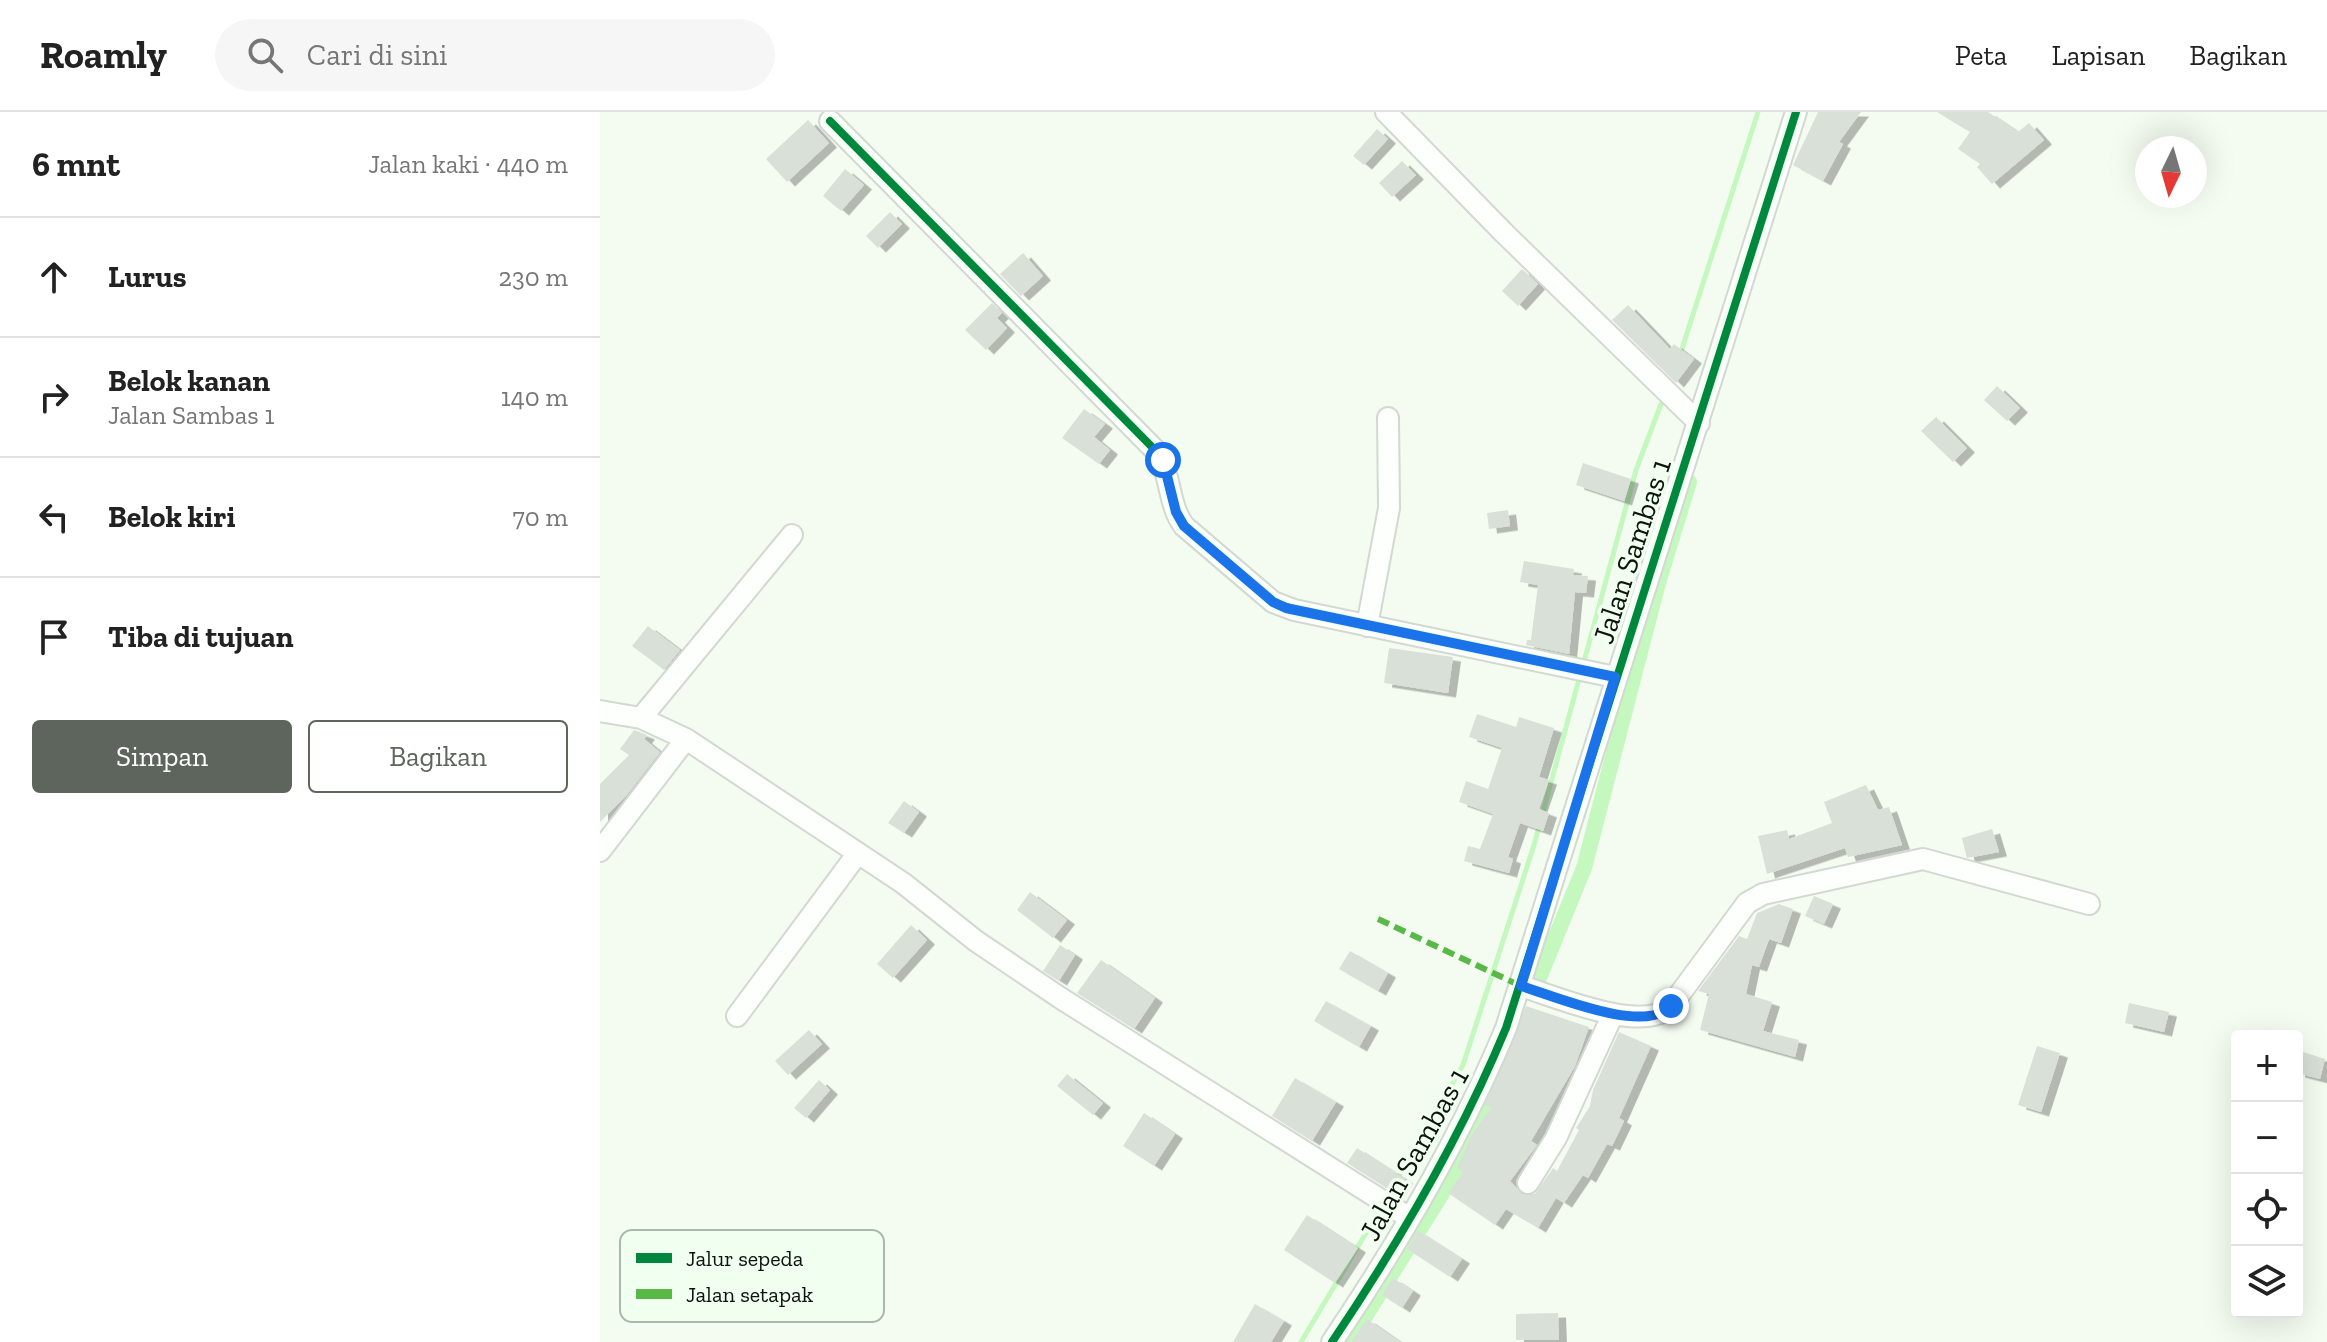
<!DOCTYPE html>
<html lang="id">
<head>
<meta charset="utf-8">
<style>
	:root { --surface:#fff; --page:#f6f6f6; --text:#222; --muted:#767676; --line:#e0e0e0; --accent:#5e655d }
	body { margin:0; font-family:"Zilla Slab",serif; background:var(--page); color:var(--text) }
	.controls { position:absolute; right:24px; bottom:24px; display:grid; overflow:hidden; border-radius:8px; box-shadow:0 8px 32px #0002 }
	.controls button { width:72px; height:72px; display:grid; place-items:center; padding:0; border:0; border-bottom:2px solid var(--line); background:var(--surface); color:var(--text); font:40px sans-serif }
	.compass { position:absolute; left:1535px; top:24px; width:72px; height:72px; border-radius:50%; background:var(--surface); box-shadow:0 8px 32px #0002; rotate:185deg }
	.stop { position:absolute; width:24px; height:24px; margin:-18px; border:6px solid #1a73e8; border-radius:50%; background:#fff }
	.stop.end { background:#1a73e8; border-color:#fff; box-shadow:0 2px 8px #0008 }
	.list { margin:0; padding:0; list-style:none }
	h2 { display:flex; justify-content:space-between; align-items:center; height:104px; margin:0; padding:0 32px; font-size:34px }
	h2 small { font-size:26px; font-weight:400; color:var(--muted) }
	.list li { display:grid; grid-template-columns:52px 1fr auto; gap:24px; align-items:center; box-sizing:border-box; height:120px; padding:0 32px; border-top:2px solid var(--line) }
	.list b { display:block; font-size:30px; white-space:nowrap }
	.list p { margin:0; font-size:26px; white-space:nowrap; color:var(--muted) }
	.list em { font-size:26px; font-style:normal; color:var(--muted) }
	.actions { display:flex; gap:16px; padding:24px 32px }
	.actions a { flex:1; padding:18px 0; border:2px solid var(--accent); border-radius:8px; text-align:center; font-size:28px; color:var(--accent) }
	.actions .main { background:var(--accent); color:#fff }
	.icon { flex:none; width:44px; height:44px; fill:none; stroke:currentColor; stroke-width:2; stroke-linecap:round; stroke-linejoin:round }
	.map { position:relative; flex:none; width:1727px; height:1230px; overflow:hidden }
	header { display:flex; align-items:center; gap:48px; box-sizing:border-box; height:112px; padding:0 40px; background:var(--surface); border-bottom:2px solid var(--line) }
	header strong { font-size:38px }
	nav { display:flex; gap:44px; margin-inline-start:auto; font-size:28px }
	.search { width:560px; height:72px; background:var(--page); display:flex; align-items:center; gap:20px; box-sizing:border-box; padding:0 28px; border-radius:44px; color:var(--muted); font-size:30px }
	main { display:flex }
	aside { flex:1; background:var(--surface) }
	.map>svg:first-child { display:block }
	.lines { fill:none; stroke-linecap:round; stroke-linejoin:round }
	.stream { stroke:#c4f8be; stroke-width:5 }
	.canal { stroke:#c4f8be; stroke-width:16 }
	.building { fill:#d9e0d8; filter:url(#shadow) }
	.minor-casing { stroke:#d2d9d0; stroke-width:24 }
	.minor { stroke:#fdfffd; stroke-width:20 }
	.quiet { stroke:#58b947; stroke-width:6; stroke-dasharray:12 6; stroke-linecap:butt }
	.cycleway-casing { stroke:#f0ffef; stroke-width:13 }
	.cycleway { stroke:#00873e; stroke-width:8 }
	.route { stroke:#1a73e8; stroke-width:10 }
	.labels { text-anchor:middle; stroke-width:7; stroke-linejoin:round; paint-order:stroke }
	.street-label { font-size:30px; fill:#0e130d; stroke:#f0ffef }
	.key { fill:#f0ffef; stroke:#acb8ab; stroke-width:2 }
	.key-label { font-size:22px; fill:#0e130d }
</style>
</head>
<body>
<header>
<strong>Roamly</strong>
<div class="search"><svg class="icon" aria-label="search" viewBox="0 0 24 24"><circle cx="10" cy="10" r="6"/><path d="M15 15l6 6"/></svg>Cari di sini</div>
<nav><a>Peta</a><a>Lapisan</a><a>Bagikan</a></nav>
</header>
<main>
<aside>
<h2>6 mnt<small>Jalan kaki · 440 m</small></h2>
<ul class="list">
<li><svg class="icon" aria-label="ahead" viewBox="0 0 24 24"><path d="M12 20V5M6 11l6-6 6 6"/></svg><div><b>Lurus</b></div><em>230 m</em></li>
<li><svg class="icon" aria-label="right" viewBox="0 0 24 24"><path d="M7 20v-9h11M14 6l5 5-5 5"/></svg><div><b>Belok kanan</b><p>Jalan Sambas 1</p></div><em>140 m</em></li>
<li><svg class="icon" aria-label="left" viewBox="0 0 24 24"><path d="M17 20v-9H6M10 6l-5 5 5 5"/></svg><div><b>Belok kiri</b></div><em>70 m</em></li>
<li><svg class="icon" aria-label="arrive" viewBox="0 0 24 24"><path d="M6 21V4h12l-3 4 3 4H6"/></svg><div><b>Tiba di tujuan</b></div></li>
</ul>
<div class="actions"><a class="main">Simpan</a><a>Bagikan</a></div>
</aside>
<div class="map">
<svg width="1727" height="1230" viewBox="0 0 1727 1230">
	<defs>
		<filter id="shadow"><feDropShadow dx="8" dy="4.5" stdDeviation="0" flood-color="#0004"/></filter>
	</defs>
	<rect width="100%" height="100%" fill="#f4fcf2"/>
	<g class="lines">
		<path class="stream" d="M1080,243l78,-243
			M985,546l51,-188 25,-66
			M797,1067l66,-114 71,-220 44,-162
			M701,1230l77,-129"/>
		<path class="canal" d="M939,866l45,-110 74,-285 31,-101
			M749,1230l117,-187 28,-68"/>
	</g>
	<path class="building" d="M1218,0h43l-22,30 4,2 -20,37 -30,-16z
		M1337,0h51l30,20 11,-9 15,17 -52,44 -15,-17 3,-3 -22,-15 12,-17z
		M208,8l21,23 -42,39 -21,-23z
		M777,17l11,10 -24,26 -11,-9z
		M802,49l14,14 -24,22 -13,-14z
		M245,57l19,16 -23,26 -18,-15z
		M290,100l12,12 -24,24 -12,-12z
		M423,141l20,23 -22,20 -21,-22z
		M922,157l16,15 -20,22 -16,-15z
		M392,191l10,10 -5,5 10,10 -21,22 -21,-20z
		M1028,193l42,44 4,-5 20,15 -18,24 -64,-63z
		M1397,274l23,22 -13,13 -23,-21z
		M484,297l21,15 -11,13 16,13 -11,14 -37,-26z
		M1336,305l31,31 -14,14 -32,-31z
		M983,351l48,16 -7,22 -48,-16z
		M908,398l2,16 -21,3 -2,-16z
		M924,449l50,8 -1,6 15,1 -2,17 -11,-1 -6,62 -43,-9 1,-5h4l7,-55 -18,-3z
		M48,514l32,24 -16,20 -32,-24z
		M789,536l64,9 -5,36 -64,-10z
		M877,602l39,13 3,-10 35,11 -15,49 10,3 -10,29 10,4 -6,18 -23,-8 -12,34 5,2 -4,14 -45,-12 4,-15 12,3 13,-35 -34,-12 7,-21 22,8 14,-41 -33,-11z
		M34,618l13,5 -3,4 16,13 -34,44 -26,26v-38l29,-29 -9,-6z
		M1266,673l12,25 11,-3 13,38 -54,12 -3,-9 -78,26 -9,-38 29,-6 2,9 43,-16 -8,-21z
		M304,689l15,11 -15,21 -16,-10z
		M1392,717l7,23 -32,6 -5,-20z
		M430,780l37,28 -14,18 -36,-28z
		M1214,784l19,8 -9,20 -19,-8z
		M1179,792l14,5 -12,34 -12,-4 -10,28 -7,-2 -6,29 26,8 -9,29 36,9 -4,17 -95,-27 9,-36 -11,-3 41,-55 8,3 10,-26z
		M311,813l16,15 -34,38 -16,-14z
		M460,833l15,10 -16,26 -16,-10z
		M750,839l38,22 -10,18 -39,-22z
		M501,848l54,38 -21,31 -57,-36z
		M726,889l45,25 -12,21 -45,-26z
		M1529,891l40,9 -5,20 -39,-9z
		M926,894l63,21 -14,39 -44,75 6,4 -27,36 12,13h13l18,-26 4,3 22,-41 -3,-2 14,-22 3,-16 26,-58 32,14 -32,72 5,3 -12,25 -5,-2 -19,34 -5,-3 -19,28 -8,-5 -18,30 -32,-19 -11,16 -47,-32 15,-21 -6,-4 15,-34 19,-26 -6,-3z
		M209,918l13,14 -34,31 -13,-14z
		M1437,934l23,7 -19,59 -23,-7z
		M1697,938l28,9 -5,20 -23,-6z
		M467,962l36,29 -10,12 -36,-29z
		M695,966l41,24 -24,39 -40,-25z
		M219,968l11,10 -24,28 -12,-10z
		M544,1001l31,21 -21,32 -31,-20z
		M757,1036l48,31 -9,15 -49,-31z
		M707,1103l51,33 -23,35 -51,-33z
		M818,1119l44,28 -12,18 -43,-28z
		M793,1166l20,13 -11,17 -20,-13z
		M655,1192l29,17 -13,21h-38z
		M958,1201l1,27h-43v-26z
		M767,1207l33,23h-49z"/>
	<g class="lines">
		<defs>
			<path id="minor" d="M786,0l118,121 195,190
				M230,9l325,329c17,23 12,53 29,76l89,76 21,8 321,67
				M767,514l22,-118 -1,-90
				M0,599l41,7 45,21 217,144 73,58 86,58 346,218
				M41,606l151,-183
				M0,739l86,-112
				M921,874c33,10 123,49 150,20l76,-103 16,-9 160,-35 166,45
				M137,904l121,-163
				M928,1071l28,-45 57,-124
				M732,1230c66,-98 129,-205 174,-314l290,-916"/>
		</defs>
		<use href="#minor" class="minor-casing"/>
		<use href="#minor" class="minor"/>
		<path class="quiet" d="M778,807l143,67"/>
		<defs>
			<path id="cycleway" d="M230,9l325,329c17,23 12,53 29,76l89,76 21,8 321,67
				M732,1230c66,-98 129,-205 174,-314l290,-916"/>
		</defs>
		<use href="#cycleway" class="cycleway-casing"/>
		<use href="#cycleway" class="cycleway"/>
	</g>
	<g class="lines">
		<path class="route" d="M563,348l13,52 8,14 89,76 13,6 329,69 -94,309c33,10 124,49 150,20"/>
	</g>
	<g class="labels">
		<g class="street-label">
			<text transform="translate(1032 439) rotate(-72)" y="10">Jalan Sambas 1</text>
			<text transform="translate(814 1042) rotate(-61)" y="10">Jalan Sambas 1</text>
		</g>
	</g>
	<rect x="20" y="1118" width="264" height="92" rx="12" class="key"/>
	<rect x="36" y="1141" width="36" height="10" fill="#00873e"/>
	<rect x="36" y="1177" width="36" height="10" fill="#58b947"/>
	<g class="key-label">
		<text x="86" y="1154">Jalur sepeda</text>
		<text x="86" y="1190">Jalan setapak</text>
	</g>
</svg>
<div class="controls">
<button>+</button>
<button>−</button>
<button><svg class="icon" aria-label="locate" viewBox="0 0 24 24"><circle cx="12" cy="12" r="6"/><path d="M12 2v4M12 18v4M2 12h4M18 12h4"/></svg></button>
<button><svg class="icon" aria-label="layers" viewBox="0 0 24 24"><path d="M12 4l9 5-9 5-9-5zM3 14l9 5 9-5"/></svg></button>
</div>
<svg class="compass" viewBox="-18 -18 36 36"><path d="M0-13l5 13h-10z" fill="#e53935"/><path d="M0 13l5-13h-10z" fill="#767676"/></svg>
<div class="stop" style="left:563px;top:348px"></div>
<div class="stop end" style="left:1071px;top:894px"></div>
</div>
</main>
</body>
</html>
